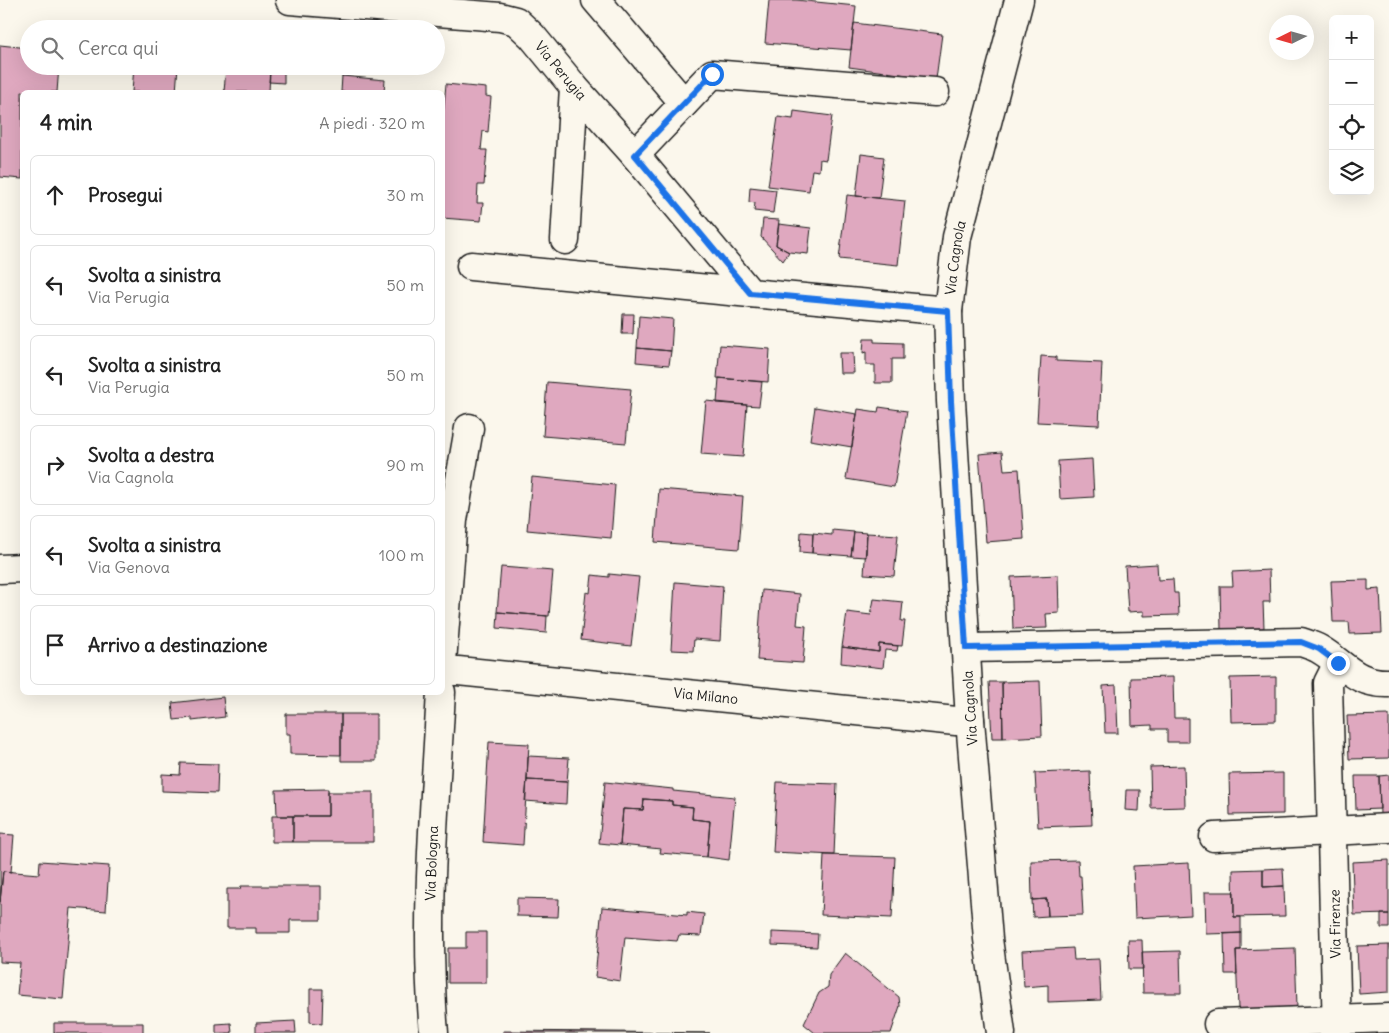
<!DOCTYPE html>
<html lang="it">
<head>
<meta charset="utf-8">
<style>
	:root { --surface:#fff; --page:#f2f2f2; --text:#222; --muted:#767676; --line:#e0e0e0 }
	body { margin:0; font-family:Delius,sans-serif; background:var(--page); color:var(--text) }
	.controls { position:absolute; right:15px; top:15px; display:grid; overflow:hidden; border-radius:8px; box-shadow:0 5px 20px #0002 }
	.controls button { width:45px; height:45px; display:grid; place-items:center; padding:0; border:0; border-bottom:1px solid var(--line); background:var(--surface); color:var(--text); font:25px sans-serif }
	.compass { position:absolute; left:1269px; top:15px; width:45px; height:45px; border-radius:50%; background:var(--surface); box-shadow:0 5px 20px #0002; rotate:265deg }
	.stop { position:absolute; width:15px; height:15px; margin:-11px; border:4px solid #1a73e8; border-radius:50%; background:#fff }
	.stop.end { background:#1a73e8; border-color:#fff; box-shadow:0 1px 5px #0008 }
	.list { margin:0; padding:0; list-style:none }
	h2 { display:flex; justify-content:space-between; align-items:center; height:65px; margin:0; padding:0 20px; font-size:21px }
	h2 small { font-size:16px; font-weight:400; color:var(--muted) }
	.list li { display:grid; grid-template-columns:32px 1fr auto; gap:15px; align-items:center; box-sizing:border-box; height:80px; margin:0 10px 10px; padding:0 10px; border:1px solid var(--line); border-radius:8px }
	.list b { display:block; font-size:19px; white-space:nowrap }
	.list p { margin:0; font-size:16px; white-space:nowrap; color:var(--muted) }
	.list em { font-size:16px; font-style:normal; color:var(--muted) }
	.icon { flex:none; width:28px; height:28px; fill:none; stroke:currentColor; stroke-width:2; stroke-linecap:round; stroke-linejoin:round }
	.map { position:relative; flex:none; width:1389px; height:1033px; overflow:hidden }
	.search { position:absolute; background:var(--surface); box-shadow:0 5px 20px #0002; left:20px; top:20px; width:425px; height:55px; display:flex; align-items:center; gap:12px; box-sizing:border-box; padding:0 18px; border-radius:28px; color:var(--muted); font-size:19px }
	.panel { position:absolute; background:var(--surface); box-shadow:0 5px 20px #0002; left:20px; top:90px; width:425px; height:605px; border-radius:8px }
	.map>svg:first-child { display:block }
	.building { fill:#dfa8bf; stroke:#1c1c1c }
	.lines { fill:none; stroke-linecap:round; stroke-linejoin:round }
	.minor-casing { stroke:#1c1c1c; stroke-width:31 }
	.minor { stroke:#fbf7ec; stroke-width:28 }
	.route { stroke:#1a73e8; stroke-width:6 }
	.labels { text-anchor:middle; stroke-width:5; stroke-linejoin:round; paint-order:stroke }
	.street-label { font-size:14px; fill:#1c1c1c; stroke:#fbf7ec }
</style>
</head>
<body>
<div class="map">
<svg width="1389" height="1033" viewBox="0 0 1389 1033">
	<rect width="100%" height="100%" fill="#fbf7ec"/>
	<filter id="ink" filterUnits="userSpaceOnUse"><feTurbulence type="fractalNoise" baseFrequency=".02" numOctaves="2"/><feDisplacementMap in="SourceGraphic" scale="10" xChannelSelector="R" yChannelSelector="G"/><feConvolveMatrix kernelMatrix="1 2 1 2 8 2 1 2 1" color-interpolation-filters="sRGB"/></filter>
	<g filter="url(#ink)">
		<path class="building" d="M769,0h27l60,6 -5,44 -86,-7z
			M854,23l88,11 -6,45 -87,-12z
			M0,45l29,3v18h30l-2,26h-35v87l-22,-2z
			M134,66h44l-2,26h-44z
			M226,68l44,3 -1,21h-45z
			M270,71l14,1v11l-15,-1z
			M342,76l43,4 -1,12h-43z
			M446,84l40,4v8l5,1 -3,35 -5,-1 -2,19h6l-3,35h-6l-1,18h6l-2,18 -39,-3v-91z
			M794,111l38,5 -6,44 -6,-1 -1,12 -7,-1 -3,21 -41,-5 10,-69 15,2z
			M861,154l23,3 -5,41 -23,-2z
			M750,187l26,3 -3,23 -19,-2 1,-8 -6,-1z
			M847,195l58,6 -7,64 -59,-6z
			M763,219l16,1 -3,25 13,7 -6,9 -22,-24z
			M779,224l32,4 -3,26 -19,-2 -13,-7z
			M623,314h11l-1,20h-11z
			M639,316l34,3 -2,32 -34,-3z
			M864,339h10v3l29,1v16h-11v24h-17v-18h-9v-13l-3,1z
			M720,345l50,4 -2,33 -51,-4z
			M637,348l34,3 -2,14 -33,-3z
			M839,353h14l1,20h-14z
			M1041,356l15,1v4l46,2 -3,62 -62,-3z
			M719,378l43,4 -3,24 -42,-3z
			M547,382l84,7 -5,54 -83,-7z
			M706,401l41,4 -4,52 -42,-3z
			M815,407l42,7 -5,33 -42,-7z
			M879,407l28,4 -13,76 -48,-8 12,-70 20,3z
			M1002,452l2,18 15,-1 5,70 -38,3 -7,-88z
			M1092,459l2,38 -34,2 -2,-38z
			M532,477l83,8 -4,53 -84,-8z
			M659,489l84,7 -4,53 -84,-7z
			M832,530l22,2 -3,24 -39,-3 1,-20 19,2z
			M801,532l12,1 -1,20 -12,-1z
			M854,532l13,1 -1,24 -15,-1z
			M867,533l31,2 -4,41 -30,-2z
			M1157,564l1,16 15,-1 1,14h4l1,22 -35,1v-5l-16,1 -3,-46z
			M501,567l52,4 -4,45 -52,-4z
			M1269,570l1,32h-7l1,26 -43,1 -1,-43h13l-1,-14z
			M609,574l30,3 -8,69 -50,-6 5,-48 4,1 2,-18 17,2z
			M1058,575l1,38 -13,1 1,14 -34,1 -2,-52z
			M1368,580v10l12,-1 2,44 -32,1 -1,-12h-16l-2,-41z
			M675,582l48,4 -3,55 -26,-2 -1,12 -22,-1z
			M762,590l38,4 -3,31 9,1 -3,37 -46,-3z
			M874,599l29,3 -2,19h4l-3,25 -23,-2v8l-37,-5 5,-35 24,3z
			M498,612l49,4 -1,17 -49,-5z
			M879,644l19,2 -1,5 -12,-1 -2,18 -42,-5 1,-16 37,5z
			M1173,677l1,41h14v24h-21v-13h-15v-4l-20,1 -1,-48z
			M1276,677v44l-45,1 -1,-44z
			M1040,681l2,55 -39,2 -1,-56z
			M989,682h13l1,56h-11z
			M1116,685l2,48h-13l-2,-47z
			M223,697l2,20 -33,4v-3l-18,2 -2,-17z
			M286,714h55v41l-51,-1v-20h-4z
			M341,714h35v47h-35z
			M1389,715v43l-40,1 -2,-43z
			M489,742l40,2 -6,101 -40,-3z
			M528,756l41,2 -2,24 -40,-2z
			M181,763l37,1 -1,29 -55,-2v-17l18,1z
			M1184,766l1,41 -34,1 -1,-41z
			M1090,771l2,54 -54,2 -3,-54z
			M1283,773v41l-53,1 -1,-41z
			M1389,775v40h-9l-1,-39z
			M1355,776h24l1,33 -24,1z
			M527,780l40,2 -1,22 -41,-3z
			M605,782l68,7v2l62,6 -6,63 -22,-3 3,-36 -18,-2 1,-12 -21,-2v-4l-28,-2 -1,11 -20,-1 -3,36 -21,-2z
			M777,782l60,2 -3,71 -61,-3z
			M328,789v27h-51l-1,-26z
			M1126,790h14l-1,21 -14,-1z
			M328,792h45v50h-80v-26h35z
			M644,799l28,2v4l21,2 -1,12 18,2 -3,36 -47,-4 1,-4 -41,-4 3,-36 20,1z
			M272,816h21v26h-21z
			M0,834l14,1 -3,37 -8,-1 -3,31z
			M824,855l71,2 -3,61 -71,-3z
			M1078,860l1,16h2l2,39 -35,1 -1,-17 -15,1 -1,-39z
			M1389,860v54l-35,1 -2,-53z
			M40,861l69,5 -3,45 -35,-3 -8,91 -46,-4 3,-32 -20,-1v-60l3,-31 36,3z
			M1189,863l2,52 -56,3 -2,-52z
			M1283,868l1,18 -21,1v-18z
			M1263,869v18l21,-1 1,30 -51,1 -1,-47z
			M241,886h80v34h-31v13h-34v-5h-29v-39h13z
			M1205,892h29v25h7v16l-35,1z
			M517,898l42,1 -1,18 -41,-1z
			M1047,899l1,17 -15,1 -1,-17z
			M602,907l85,8v-3l17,2 -3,22 -22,-1 -2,6 -52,-4 -5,44 -25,-4z
			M1381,914h8v14h-8z
			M466,932h20v51h-38v-35h18z
			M772,932l46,2 -1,13 -45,-2z
			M1241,933v17h-5l1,24h-12l-1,-40z
			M1128,940h14l1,29h-14z
			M1389,945v47l-30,2 -2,-48z
			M1073,948l1,12 25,-1 2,41 -53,2v-17l-24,2 -2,-36z
			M1295,948l2,59 -59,2 -2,-59z
			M1180,951l1,42h-38l-1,-41z
			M845,953l54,44 1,9 -9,27h-76l-11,-9 15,-31 9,-6 1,-12z
			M310,989h13l-1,35 -12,-2z
			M295,1021l1,12h-40v-10z
			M54,1023h89v10h-89z
			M231,1023l1,10h-16v-9z
			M503,1031l207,2h-207z"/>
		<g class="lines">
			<defs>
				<g id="minor">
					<path id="s1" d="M290,0l210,17 16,4 16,15 42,51 61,68 115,138 198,18"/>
					<path d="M596,0l88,103"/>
					<path d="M635,155l77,-81 223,18"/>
					<path d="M565,240l9,-153"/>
					<path d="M471,266l279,27"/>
					<path d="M0,569l22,-1"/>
					<path d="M966,648l335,-6c6,2 13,4 18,7 26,15 36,35 70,34"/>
					<path d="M442,662l11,-142 16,-92"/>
					<path id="s2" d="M442,671h16l498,50 14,-1"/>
					<path d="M1214,837l175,-9"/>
					<path d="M1218,1024l171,-6"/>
					<path id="s3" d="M434,1033c-10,-113 1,-228 7,-341"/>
					<path id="s4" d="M1001,1033l-13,-94 -18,-219 -19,-319 -3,-90 9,-74 62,-237"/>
					<path d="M1337,1033l-9,-350 10,-20"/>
				</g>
			</defs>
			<use href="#minor" class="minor-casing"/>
			<use href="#minor" class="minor"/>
		</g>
	</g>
	<g class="lines" filter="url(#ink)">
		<path class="route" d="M712,74l-77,81 115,138 198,18 3,90 15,247 335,-6 18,7 19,14"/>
	</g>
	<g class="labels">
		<g class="street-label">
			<text dy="5" stroke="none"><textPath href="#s1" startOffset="294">Via Perugia</textPath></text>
			<text dy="5" stroke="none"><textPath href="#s4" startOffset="778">Via Cagnola</textPath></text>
			<text dy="5" stroke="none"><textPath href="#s2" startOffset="265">Via Milano</textPath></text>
			<text transform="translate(970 708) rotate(-94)" y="5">Via Cagnola</text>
			<text dy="5" stroke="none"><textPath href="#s3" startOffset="170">Via Bologna</textPath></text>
			<text transform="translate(1335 924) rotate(-91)" y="5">Via Firenze</text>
		</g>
	</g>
</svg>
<div class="controls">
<button>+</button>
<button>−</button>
<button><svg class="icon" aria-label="locate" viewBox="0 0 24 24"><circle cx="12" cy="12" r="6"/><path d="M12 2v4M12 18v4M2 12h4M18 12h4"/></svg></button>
<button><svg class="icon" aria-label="layers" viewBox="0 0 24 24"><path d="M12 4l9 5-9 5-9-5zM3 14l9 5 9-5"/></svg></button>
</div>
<svg class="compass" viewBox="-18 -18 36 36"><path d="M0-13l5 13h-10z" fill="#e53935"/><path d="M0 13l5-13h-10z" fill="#767676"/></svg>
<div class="stop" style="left:712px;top:74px"></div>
<div class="stop end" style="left:1338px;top:663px"></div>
<div class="search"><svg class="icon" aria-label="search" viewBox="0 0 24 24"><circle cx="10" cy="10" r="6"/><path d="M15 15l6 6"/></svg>Cerca qui</div>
<section class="panel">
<h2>4 min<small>A piedi · 320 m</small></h2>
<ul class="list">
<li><svg class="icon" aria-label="ahead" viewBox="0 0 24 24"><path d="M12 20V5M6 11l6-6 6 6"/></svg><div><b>Prosegui</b></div><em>30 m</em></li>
<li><svg class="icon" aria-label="left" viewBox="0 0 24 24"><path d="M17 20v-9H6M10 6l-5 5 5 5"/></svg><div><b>Svolta a sinistra</b><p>Via Perugia</p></div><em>50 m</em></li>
<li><svg class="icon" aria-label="left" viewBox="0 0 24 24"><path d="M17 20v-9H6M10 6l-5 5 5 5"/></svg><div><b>Svolta a sinistra</b><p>Via Perugia</p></div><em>50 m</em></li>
<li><svg class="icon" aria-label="right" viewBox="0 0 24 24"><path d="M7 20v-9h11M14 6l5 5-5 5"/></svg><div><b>Svolta a destra</b><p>Via Cagnola</p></div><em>90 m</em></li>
<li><svg class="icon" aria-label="left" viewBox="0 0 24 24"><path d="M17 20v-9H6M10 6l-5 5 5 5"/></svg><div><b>Svolta a sinistra</b><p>Via Genova</p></div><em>100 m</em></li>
<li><svg class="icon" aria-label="arrive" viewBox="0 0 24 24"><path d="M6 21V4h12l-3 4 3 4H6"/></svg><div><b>Arrivo a destinazione</b></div></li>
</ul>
</section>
</div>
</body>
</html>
